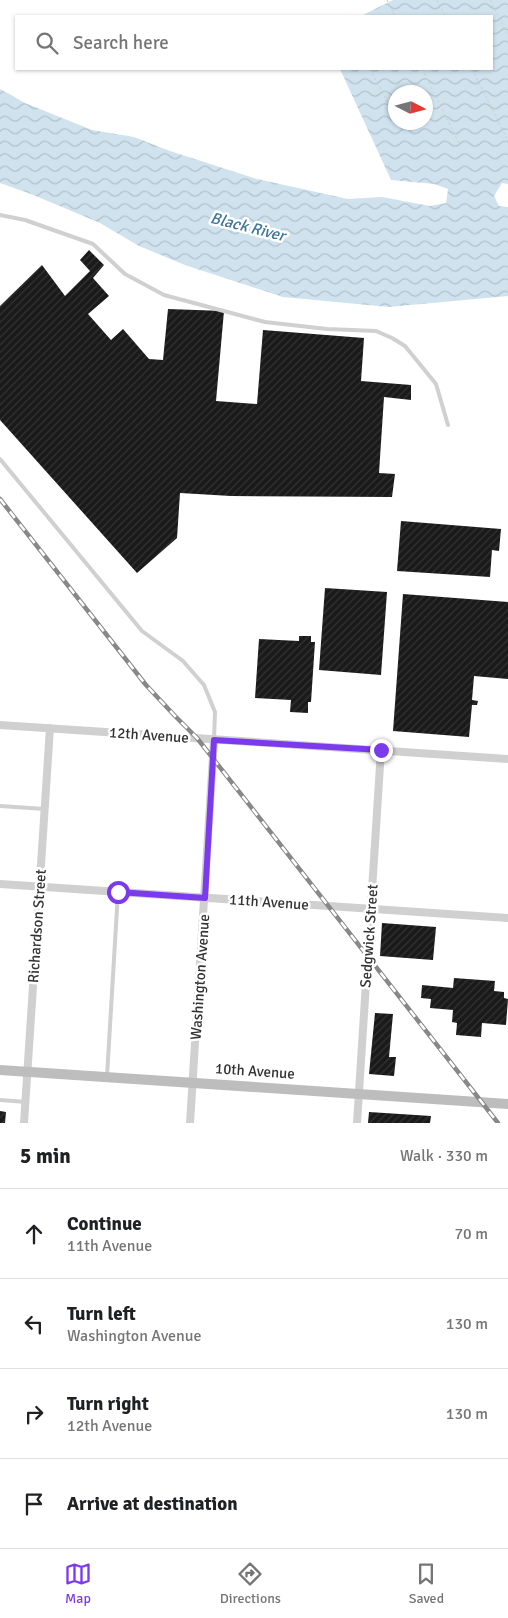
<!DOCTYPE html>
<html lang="en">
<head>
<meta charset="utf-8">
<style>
	:root { --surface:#fff; --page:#f2f2f2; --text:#202124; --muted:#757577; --line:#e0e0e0; --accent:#7c3aed }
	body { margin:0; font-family:Signika,sans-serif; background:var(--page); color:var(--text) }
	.compass { position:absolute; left:388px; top:85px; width:45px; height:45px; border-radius:50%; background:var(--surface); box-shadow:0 1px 4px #0004; rotate:96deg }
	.stop { position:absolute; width:15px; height:15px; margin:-11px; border:4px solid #7c3aed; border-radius:50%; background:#fff }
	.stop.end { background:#7c3aed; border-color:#fff; box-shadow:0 1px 5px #0008 }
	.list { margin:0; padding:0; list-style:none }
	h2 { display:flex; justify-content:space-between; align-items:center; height:65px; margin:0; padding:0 20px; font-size:21px }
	h2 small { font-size:16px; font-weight:400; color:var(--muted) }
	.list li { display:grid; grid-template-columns:32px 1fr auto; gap:15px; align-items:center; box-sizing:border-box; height:90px; padding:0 20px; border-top:1px solid var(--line) }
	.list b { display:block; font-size:19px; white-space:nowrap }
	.list p { margin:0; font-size:16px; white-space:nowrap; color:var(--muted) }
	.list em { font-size:16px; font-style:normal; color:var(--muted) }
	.icon { flex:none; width:28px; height:28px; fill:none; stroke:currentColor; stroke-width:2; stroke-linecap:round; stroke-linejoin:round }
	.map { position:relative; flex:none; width:508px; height:1123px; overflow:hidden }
	.search { position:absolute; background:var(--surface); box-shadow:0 1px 4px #0004; left:15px; right:15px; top:15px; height:55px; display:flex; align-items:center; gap:12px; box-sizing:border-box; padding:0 18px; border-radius:0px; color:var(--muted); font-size:19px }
	.sheet { height:425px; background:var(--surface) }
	nav { display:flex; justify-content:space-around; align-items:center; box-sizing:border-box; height:70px; border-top:1px solid var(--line); background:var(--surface); font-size:14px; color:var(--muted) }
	nav a { display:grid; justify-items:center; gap:2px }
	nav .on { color:var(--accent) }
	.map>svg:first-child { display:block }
	.water { fill:url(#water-waves); fill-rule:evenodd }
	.building { fill:url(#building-hatch) }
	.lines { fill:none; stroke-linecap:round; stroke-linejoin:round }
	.path { stroke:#cdcdcd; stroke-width:1; stroke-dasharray:2.5 2.5; stroke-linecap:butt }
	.lane { stroke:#d0d0d0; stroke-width:4 }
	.street { stroke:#d0d0d0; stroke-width:8 }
	.secondary { stroke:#bdbdbd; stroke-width:10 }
	.rail-casing { stroke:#888; stroke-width:4.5 }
	.rail { stroke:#fff; stroke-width:2.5; stroke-dasharray:8; stroke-linecap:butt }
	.route { stroke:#7c3aed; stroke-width:6 }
	.labels { text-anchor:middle; stroke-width:5; stroke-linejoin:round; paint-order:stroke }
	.street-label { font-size:15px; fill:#333; stroke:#fff }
	.water-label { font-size:16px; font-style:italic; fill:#3f7597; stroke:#fff }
</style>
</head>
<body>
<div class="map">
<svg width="508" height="1123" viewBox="0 0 508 1123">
	<defs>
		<pattern id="water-waves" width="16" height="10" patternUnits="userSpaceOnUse" patternTransform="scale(1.25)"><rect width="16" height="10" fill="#cfe2ee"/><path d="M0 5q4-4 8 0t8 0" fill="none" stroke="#b2c2cd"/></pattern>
		<pattern id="building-hatch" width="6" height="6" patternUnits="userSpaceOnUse" patternTransform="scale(1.25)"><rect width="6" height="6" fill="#1a1a1a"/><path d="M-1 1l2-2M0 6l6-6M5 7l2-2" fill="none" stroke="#333"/></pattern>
	</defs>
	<rect width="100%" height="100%" fill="#fff"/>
	<path class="water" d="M393,0h115v184l-6,-1 -8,13 5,10 9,1v89l-119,11 -106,-10 -98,-32 -46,-19 -39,-23 -69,-29 -31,-11v-94l25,14 67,27 42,7 36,14 87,28 91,20 34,-2 48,9 16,-3 2,-14 -14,-5 -43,-4 -51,-111h152v-53h-131zM396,92h30v30h-30z"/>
	<path class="building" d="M89,250l15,15 -11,13 16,18 -21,18 23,26 12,-11 26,30 14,1 5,-51 56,2 -8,90 41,3 6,-74 101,8 -3,43 50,4v15l-27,-3 -5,76 16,1 -3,23 -161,-1 -51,-3 -3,45 -40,35 -137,-153v-114l42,-41 23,31 25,-25 -10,-11z
		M401,521l100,8 -2,22 -7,-1 -2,27 -93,-6z
		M325,588l62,4 -6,83 -62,-5z
		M403,594l105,8v77l-34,-3 -2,24 6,1 -1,4h-5l-3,32 -76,-6z
		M299,636h12v6h4l-4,60h-3v11l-18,-1 1,-12 -36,-2 4,-59 40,2z
		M382,923l54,4 -3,33 -53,-4z
		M454,978l41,3 -1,10 10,1v6l4,1 -2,26 -24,-2 -1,14 -25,-2 1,-12 -5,-1 1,-12 -23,-2 1,-9 -10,-1 1,-13 31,3z
		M375,1013l18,1 -4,43h7l-2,19 -25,-2z
		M0,1111l6,1 -1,11h-5z
		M369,1112l62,4 -1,7h-62z"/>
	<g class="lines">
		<path class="path" d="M387,0l8,16
			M437,0l8,16
			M490,0l18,35
			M370,69l26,49
			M422,69l38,76
			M472,69l36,72
			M398,122l4,9"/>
		<path class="lane" d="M0,215l25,5 68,24 32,30 39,21 101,27 62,7 49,2 16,7 13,8 31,38 12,41
			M0,459l142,172 41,30 21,24 11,27 -1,28
			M0,806l45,3
			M107,1076l11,-184
			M0,1100l26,2"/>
		<path class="street" d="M0,725l508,34
			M0,884l508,34
			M24,1123l26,-395
			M190,1123l24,-383
			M357,1123l24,-373"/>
		<path class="secondary" d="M0,1070l508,34"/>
		<defs>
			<path id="rail" d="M0,499l146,186 29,31 22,22 301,385"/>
		</defs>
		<use href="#rail" class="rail-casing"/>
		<use href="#rail" class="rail"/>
	</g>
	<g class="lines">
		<path class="route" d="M118,892l87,6 9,-158 167,10"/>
	</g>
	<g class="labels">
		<g class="street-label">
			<text transform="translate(149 735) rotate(4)" y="5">12th Avenue</text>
			<text transform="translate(269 902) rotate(4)" y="5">11th Avenue</text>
			<text transform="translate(37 926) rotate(-86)" y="5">Richardson Street</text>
			<text transform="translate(369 936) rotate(-86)" y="5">Sedgwick Street</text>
			<text transform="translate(200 977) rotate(-86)" y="5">Washington Avenue</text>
			<text transform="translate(255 1071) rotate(4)" y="5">10th Avenue</text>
		</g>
		<g class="water-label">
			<text transform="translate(248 226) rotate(14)" y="6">Black River</text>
		</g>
	</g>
</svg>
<svg class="compass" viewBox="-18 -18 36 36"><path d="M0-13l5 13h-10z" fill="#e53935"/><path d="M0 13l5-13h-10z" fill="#757577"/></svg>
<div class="stop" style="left:118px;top:892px"></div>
<div class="stop end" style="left:381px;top:750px"></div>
<div class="search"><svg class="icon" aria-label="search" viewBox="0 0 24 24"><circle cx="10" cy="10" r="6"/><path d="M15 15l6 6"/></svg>Search here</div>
</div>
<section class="sheet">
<h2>5 min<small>Walk · 330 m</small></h2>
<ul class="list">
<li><svg class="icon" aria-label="ahead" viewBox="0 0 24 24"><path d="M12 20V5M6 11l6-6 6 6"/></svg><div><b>Continue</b><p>11th Avenue</p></div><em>70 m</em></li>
<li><svg class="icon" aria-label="left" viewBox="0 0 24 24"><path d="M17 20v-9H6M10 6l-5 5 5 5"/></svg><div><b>Turn left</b><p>Washington Avenue</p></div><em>130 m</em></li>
<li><svg class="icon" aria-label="right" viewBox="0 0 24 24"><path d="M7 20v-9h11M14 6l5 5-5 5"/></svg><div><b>Turn right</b><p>12th Avenue</p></div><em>130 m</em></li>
<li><svg class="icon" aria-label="arrive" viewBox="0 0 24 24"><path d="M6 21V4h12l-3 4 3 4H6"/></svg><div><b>Arrive at destination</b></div></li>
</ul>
</section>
<nav>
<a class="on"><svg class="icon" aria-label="map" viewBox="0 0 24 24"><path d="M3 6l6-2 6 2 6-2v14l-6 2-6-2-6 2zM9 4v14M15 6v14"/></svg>Map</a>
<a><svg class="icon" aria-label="directions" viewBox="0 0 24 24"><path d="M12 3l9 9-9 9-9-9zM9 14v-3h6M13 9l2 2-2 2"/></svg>Directions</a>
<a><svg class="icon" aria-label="saved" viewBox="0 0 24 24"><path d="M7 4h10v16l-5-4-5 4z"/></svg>Saved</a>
</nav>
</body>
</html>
